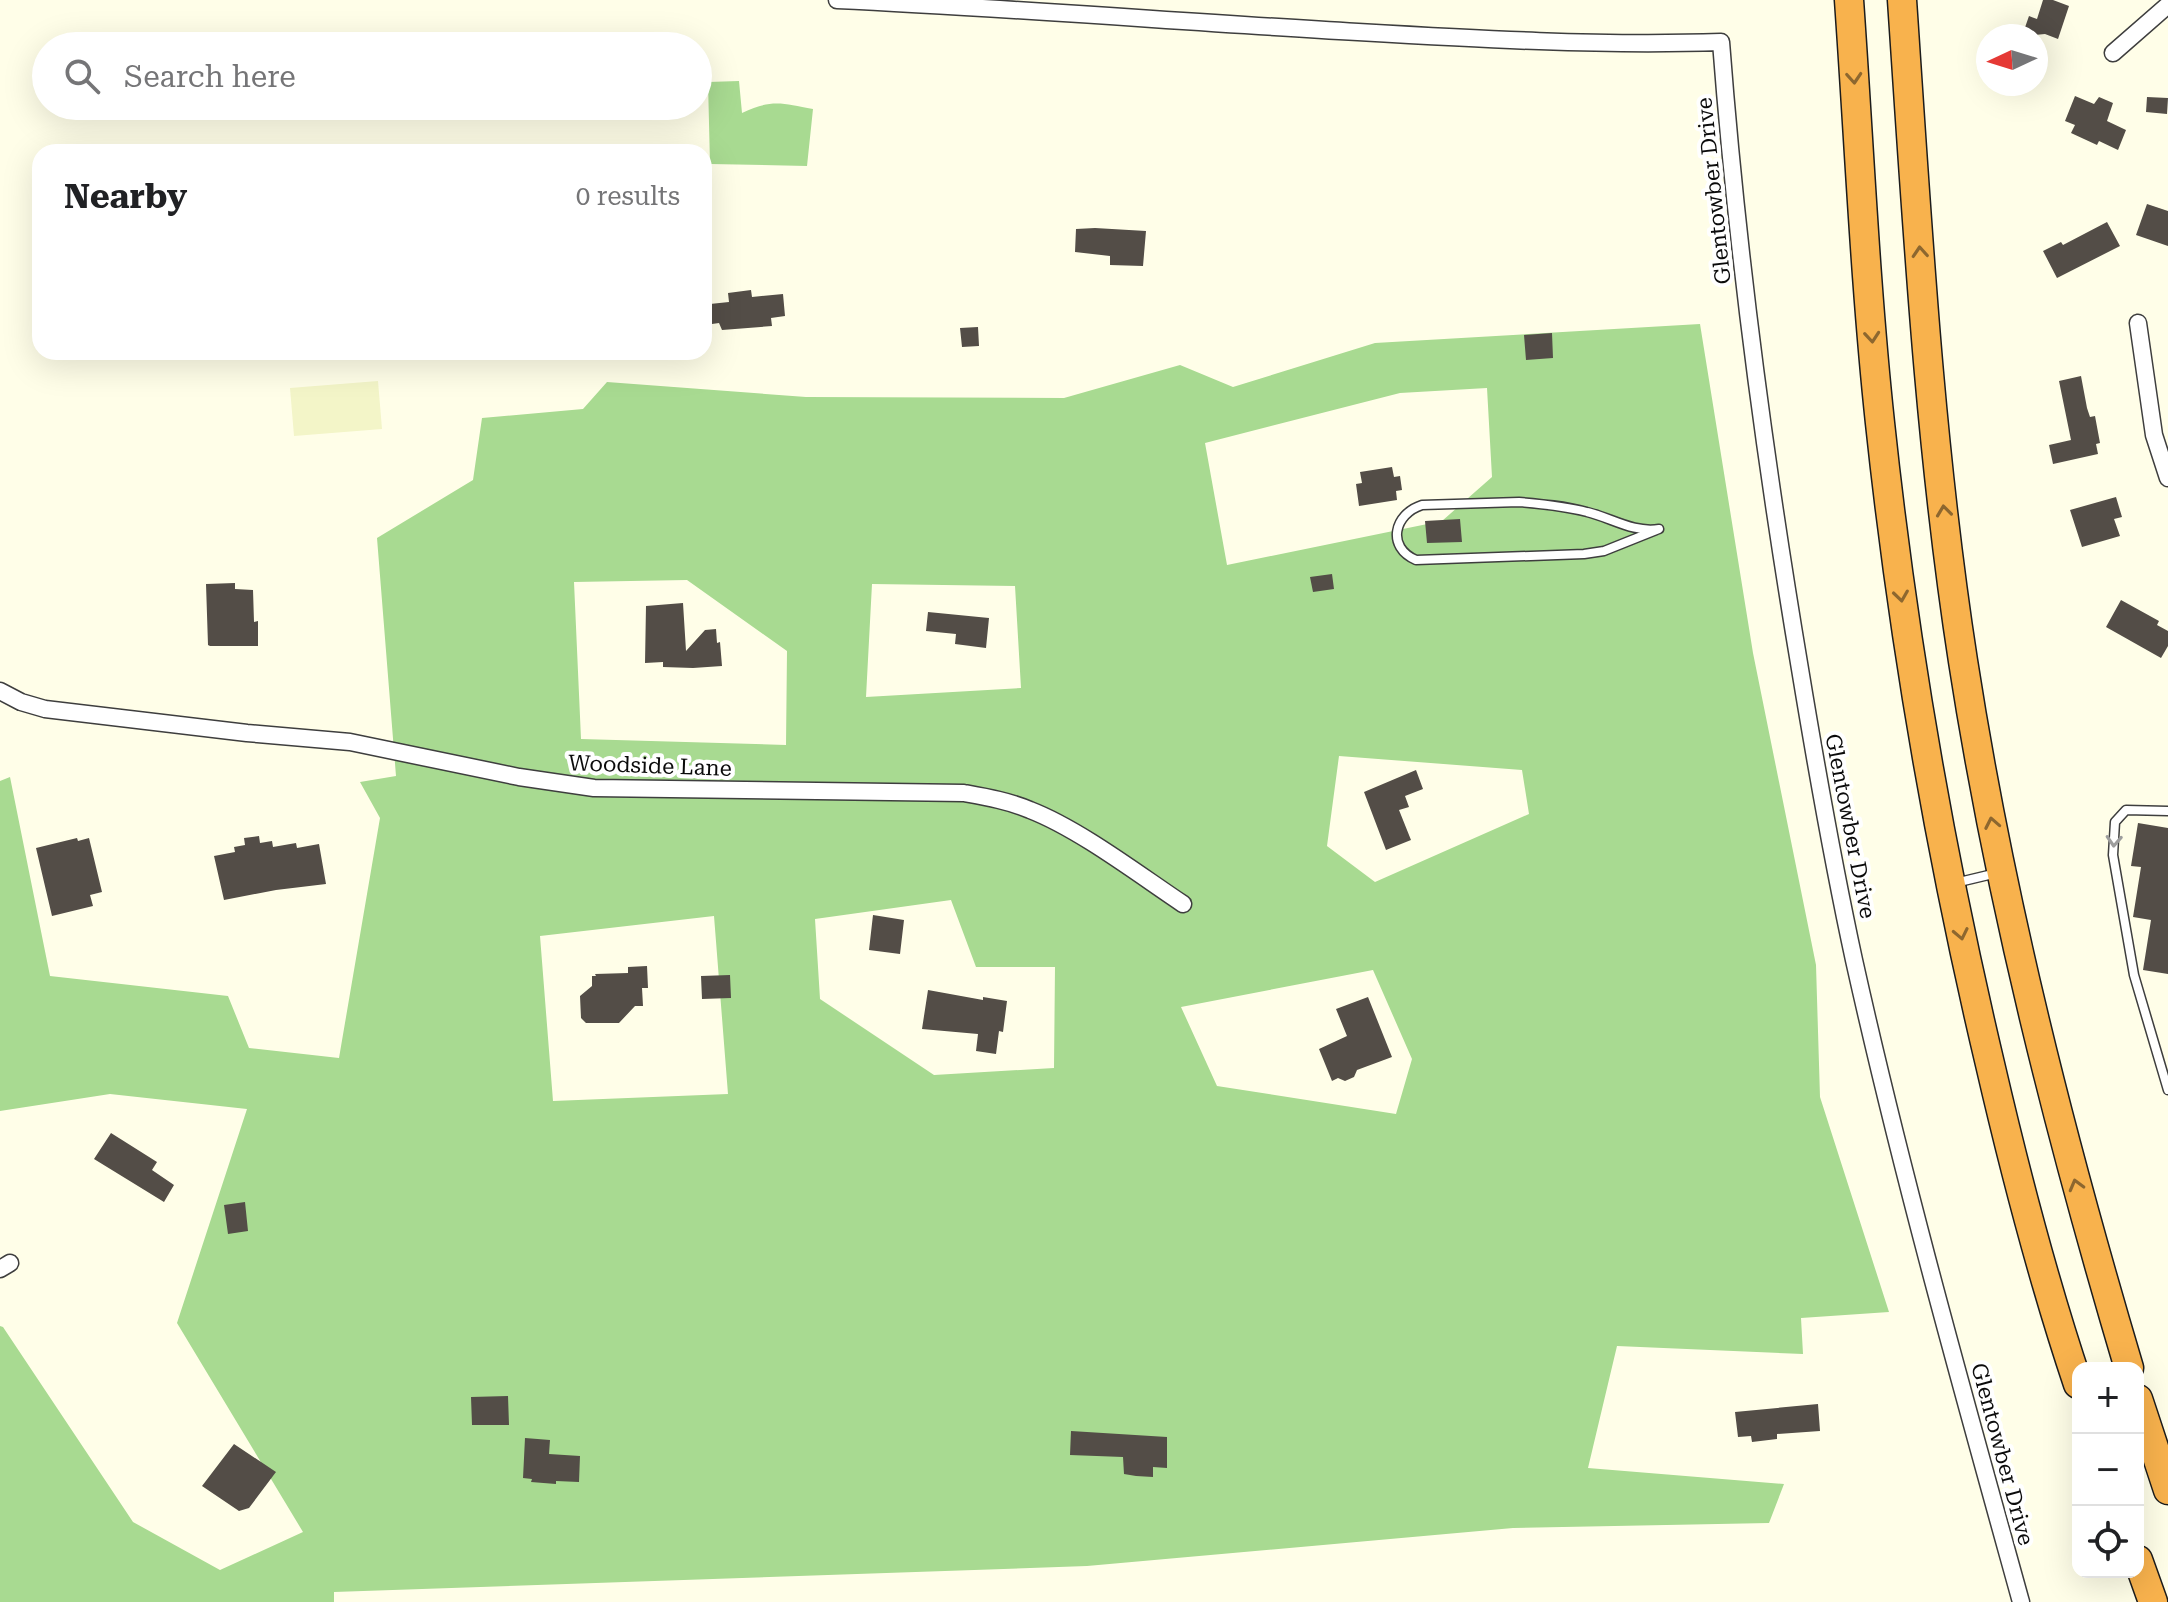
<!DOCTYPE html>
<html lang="en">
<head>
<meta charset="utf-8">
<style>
	:root { --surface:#fff; --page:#f2f2f2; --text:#202124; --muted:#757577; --line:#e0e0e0 }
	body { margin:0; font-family:"Roboto Serif",serif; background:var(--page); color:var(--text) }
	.controls { position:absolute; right:24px; bottom:24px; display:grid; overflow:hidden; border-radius:16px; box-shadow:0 8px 32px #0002 }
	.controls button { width:72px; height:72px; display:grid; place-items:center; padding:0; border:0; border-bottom:2px solid var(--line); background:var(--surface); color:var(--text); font:40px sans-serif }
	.compass { position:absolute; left:1976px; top:24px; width:72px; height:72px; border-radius:50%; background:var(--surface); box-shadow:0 8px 32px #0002; rotate:266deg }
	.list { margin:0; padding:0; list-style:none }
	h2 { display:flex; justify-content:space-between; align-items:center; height:104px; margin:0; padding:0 32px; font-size:34px }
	h2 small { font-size:26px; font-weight:400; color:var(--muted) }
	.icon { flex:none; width:44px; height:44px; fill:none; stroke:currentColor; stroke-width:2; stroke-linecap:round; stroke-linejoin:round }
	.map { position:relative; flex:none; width:2168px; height:1602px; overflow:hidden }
	.search { position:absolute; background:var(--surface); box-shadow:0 8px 32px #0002; left:32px; top:32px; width:680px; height:88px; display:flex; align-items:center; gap:20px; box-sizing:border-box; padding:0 28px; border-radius:44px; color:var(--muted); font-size:30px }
	.panel { position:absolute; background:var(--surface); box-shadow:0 8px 32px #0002; left:32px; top:144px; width:680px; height:216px; border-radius:24px }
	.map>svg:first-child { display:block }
	.farmland { fill:#f3f5c8 }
	.forest { fill:#a8da91; fill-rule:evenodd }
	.building { fill:#534d47 }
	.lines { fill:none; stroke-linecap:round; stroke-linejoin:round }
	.lane-casing { stroke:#3e3e3e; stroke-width:11 }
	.street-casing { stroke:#3e3e3e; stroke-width:19 }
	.highway-casing { stroke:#1c1c1c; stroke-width:31 }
	.lane { stroke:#fff; stroke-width:8 }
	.street { stroke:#fff; stroke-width:16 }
	.highway { stroke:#f8b24d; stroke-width:28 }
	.oneway { stroke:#8d672f }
	.oneway2 { stroke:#9d9d9d }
	.labels { text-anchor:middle; stroke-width:8; stroke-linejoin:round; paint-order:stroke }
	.street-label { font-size:22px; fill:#0b0b0b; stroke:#fff }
</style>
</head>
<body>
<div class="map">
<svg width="2168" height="1602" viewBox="0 0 2168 1602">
	<rect width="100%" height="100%" fill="#fffee8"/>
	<path class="farmland" d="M378,381l4,48 -88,7 -4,-48z"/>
	<path class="forest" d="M739,81l3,32c29,-14 40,-10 71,-4l-6,57 -97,-2 -2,-82z
		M1700,324l53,329 63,312 4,132 69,215 -88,6 2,36 -186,-8 -29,122 196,16 -15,39 -256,5 -426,38 -753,26v10h-334v-276l3,1 130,195 87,48 83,-38 -126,-209 70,-214 -137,-15 -110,17v-330l10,-4 40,199 178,20 21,52 90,10 41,-240 -20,-36 36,-6 -19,-238 96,-58 9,-62 101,-9 24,-27 199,15 258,1 116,-33 53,22 142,-44zM1487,388l5,89 -50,44 -215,44 -22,-122 195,-50zM687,580l100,71 -1,94 -205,-6 -7,-157zM872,584l143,2 6,102 -155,9zM1339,756l183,14 7,44 -154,68 -48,-36zM951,900l25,67h79l-1,101 -120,7 -114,-76 -5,-80zM714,916l14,178 -175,7 -13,-165zM1373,970l39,89 -16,55 -179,-28 -36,-79z"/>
	<path class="building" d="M2043,0h10l16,6 -11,33 -13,-5 -23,2 7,-20 8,3z
		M2075,96l19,8 5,-7 14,6 -6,18 19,9 -8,20 -19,-9 -2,4 -26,-12 4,-8 -10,-4z
		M2147,97l21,1 -1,16 -21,-2z
		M2147,204l21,7v35l-32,-11z
		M2107,222l13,24 -63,32 -14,-27 18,-9 2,3z
		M1095,228l51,3 -3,35 -33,-1v-9l-35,-4 1,-23z
		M751,290l1,7 31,-3 2,22 -14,2 1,8 -50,4 -3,-7 -7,1 -2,-20 19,-2 -1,-9z
		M978,327l1,19 -17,1 -2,-19z
		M1552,333l1,25 -27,2 -2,-25z
		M2081,376l6,32 3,9 5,-1 5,27 -4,1 2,10 -45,10 -4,-19 22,-5 -12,-59z
		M1392,467l2,10 6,-1 2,14 -6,1 1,9 -38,6 -3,-22 6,-1 -2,-11z
		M2116,497l6,20 -8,2 6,17 -38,11 -12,-37z
		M1460,519l2,23 -35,1 -2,-22z
		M1332,574l2,15 -21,3 -3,-15z
		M235,583v6l18,1 1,32 4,-1v25h-48l-2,-1 -2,-61z
		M2121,600l38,21 -2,4 11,6v15l-7,12 -55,-31z
		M683,603l3,48 19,-21 11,-1 1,14 3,-1 2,24 -29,2 -30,-1v-5l-18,1 1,-57z
		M928,612l61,6 -3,30 -31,-4 1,-10 -30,-3z
		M1416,770l7,19 -18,7 4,11 -10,3 12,30 -25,10 -22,-58z
		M2138,823l30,5v146l-25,-4 8,-50 -18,-3 8,-50 -10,-1z
		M259,836l1,7 12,-2 1,6 23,-4 1,5 22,-4 7,40 -50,6 -52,10 -10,-44 21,-4 -1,-5 11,-2 -1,-7z
		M77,838l1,3 11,-3 13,54 -12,3 3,11 -41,10 -16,-68z
		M873,915l31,5 -4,34 -31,-4z
		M647,966l1,22h-6l1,18h-8l-16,17h-33l-5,-5 -1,-22 12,-10v-10h4l-1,-2 33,-1v-6z
		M730,975l1,23 -29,1 -1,-23z
		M928,990l55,10v-3l24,4 -4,31 -4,-1 -3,23 -20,-3 2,-17 -56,-5z
		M1368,997l24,60 -35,13 -3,7 -9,4 -7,-3 -6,3 -13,-32 28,-13 -11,-27z
		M111,1133l46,29 -5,8 22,15 -10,17 -70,-43z
		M245,1202l3,29 -20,3 -4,-29z
		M508,1396l1,29h-37l-1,-28z
		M1818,1404l2,27 -43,3v5l-25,3 -1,-6 -13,1 -3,-25z
		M1071,1431l96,6v31l-14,-1v10l-17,-1 -12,-2 -1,-17 -53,-2z
		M525,1438l25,2 -1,14 31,2 -1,26 -23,-1v3l-25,-2 1,-3 -9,-1z
		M234,1444l42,28 -27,36 -10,3 -37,-25z"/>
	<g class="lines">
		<defs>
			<path id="lane" d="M1519,502c23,2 46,4 68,10 25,6 46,21 72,17l-55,22 -20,3 -168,6c-30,-13 -22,-46 6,-55z
				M2168,811l-42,-1 -11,12 -2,33 21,120 34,115
				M1955,883l42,-10"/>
			<path id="street" d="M837,0c174,8 347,22 521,32 121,7 242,14 363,10 16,210 44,419 79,627 16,97 33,194 54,291 48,216 108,429 167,642
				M2113,53l55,-48
				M2138,323l16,112 14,43
				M0,691l21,11 24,7 202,24 103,9 169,35 75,11 370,5c22,4 45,8 66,17 49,19 108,64 153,94
				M0,1269l10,-6"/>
			<path id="highway" d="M1849,0c10,141 16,283 31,423 23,216 60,430 110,641 25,108 53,216 88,320
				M1902,0c15,220 27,442 61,661 37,239 97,475 166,707
				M2138,1399l30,91
				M2138,1560l15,42"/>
		</defs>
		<use href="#lane" class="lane-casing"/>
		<use href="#street" class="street-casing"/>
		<use href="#highway" class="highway-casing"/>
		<use href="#lane" class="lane"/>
		<use href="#street" class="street"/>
		<use href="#highway" class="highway"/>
	</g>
	<defs><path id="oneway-chevron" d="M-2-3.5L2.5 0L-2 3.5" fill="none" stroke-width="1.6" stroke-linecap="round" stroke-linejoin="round" transform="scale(2)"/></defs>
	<g class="oneway">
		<use href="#oneway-chevron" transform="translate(1854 78) rotate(86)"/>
		<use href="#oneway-chevron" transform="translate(1920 252) rotate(-94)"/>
		<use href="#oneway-chevron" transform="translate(1872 337) rotate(85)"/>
		<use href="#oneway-chevron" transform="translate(1944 511) rotate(-97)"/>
		<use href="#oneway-chevron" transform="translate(1901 596) rotate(82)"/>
		<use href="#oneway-chevron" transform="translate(1992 823) rotate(-101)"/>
		<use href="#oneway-chevron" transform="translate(1961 934) rotate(78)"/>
		<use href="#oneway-chevron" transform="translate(2076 1185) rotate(-105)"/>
	</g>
	<use class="oneway2" href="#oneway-chevron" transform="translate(2114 841) rotate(93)"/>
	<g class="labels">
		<g class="street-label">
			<text transform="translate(1713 191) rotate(-96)" y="8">Glentowber Drive</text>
			<text transform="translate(650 765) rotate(2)" y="8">Woodside Lane</text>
			<text transform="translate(1851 826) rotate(79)" y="8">Glentowber Drive</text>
			<text transform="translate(2003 1454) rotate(75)" y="8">Glentowber Drive</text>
		</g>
	</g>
</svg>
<div class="controls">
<button>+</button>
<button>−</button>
<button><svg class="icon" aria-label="locate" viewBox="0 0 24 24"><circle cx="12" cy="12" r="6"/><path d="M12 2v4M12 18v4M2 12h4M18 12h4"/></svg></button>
</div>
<svg class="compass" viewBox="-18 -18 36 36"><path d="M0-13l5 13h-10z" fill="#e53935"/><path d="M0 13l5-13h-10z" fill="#757577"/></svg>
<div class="search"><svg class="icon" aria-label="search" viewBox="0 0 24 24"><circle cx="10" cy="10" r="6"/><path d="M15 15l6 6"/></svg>Search here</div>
<section class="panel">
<h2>Nearby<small>0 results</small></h2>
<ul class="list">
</ul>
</section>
</div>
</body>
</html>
